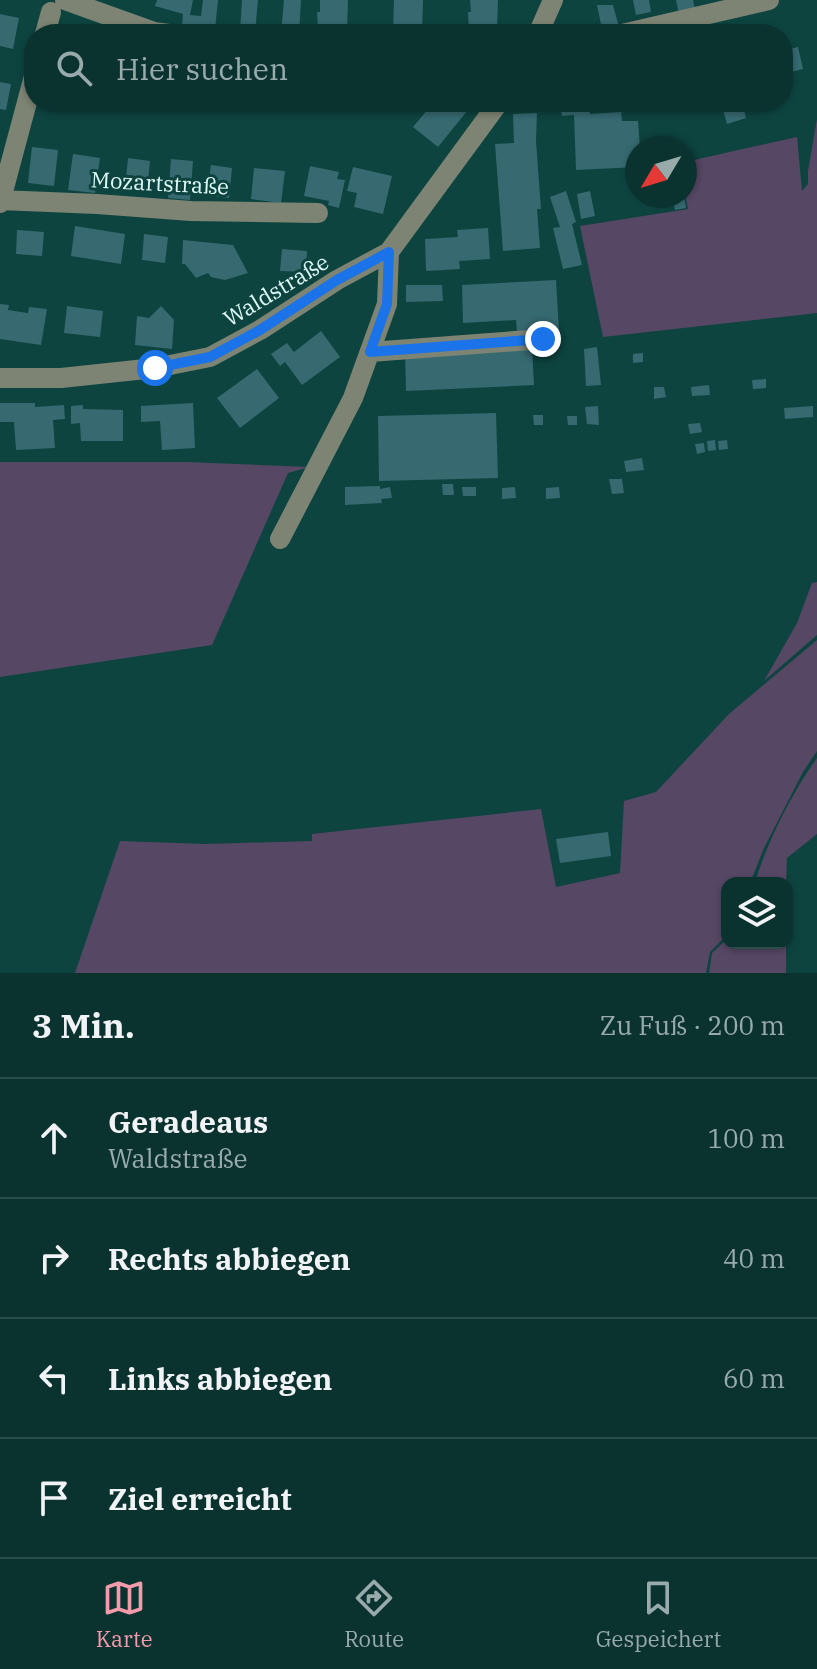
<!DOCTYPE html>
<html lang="de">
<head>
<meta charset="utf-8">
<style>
	:root { --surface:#0a3330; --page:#183f3c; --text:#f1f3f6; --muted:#99aaab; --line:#2a4e4c; --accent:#f39aab }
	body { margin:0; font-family:"IBM Plex Serif",serif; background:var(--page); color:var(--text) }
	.controls { position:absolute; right:24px; bottom:24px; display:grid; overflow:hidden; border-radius:16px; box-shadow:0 2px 6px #0004 }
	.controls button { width:72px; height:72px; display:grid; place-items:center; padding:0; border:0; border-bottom:2px solid var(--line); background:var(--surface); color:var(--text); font:40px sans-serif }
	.compass { position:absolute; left:625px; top:136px; width:72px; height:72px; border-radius:50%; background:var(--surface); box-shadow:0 2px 6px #0004; rotate:232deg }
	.stop { position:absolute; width:24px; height:24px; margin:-18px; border:6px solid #1a73e8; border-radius:50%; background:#fff }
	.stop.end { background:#1a73e8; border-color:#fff; box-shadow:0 2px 8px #0008 }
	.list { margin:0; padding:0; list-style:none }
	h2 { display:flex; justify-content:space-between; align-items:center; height:104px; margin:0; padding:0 32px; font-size:34px }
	h2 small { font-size:26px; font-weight:400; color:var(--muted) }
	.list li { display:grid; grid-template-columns:52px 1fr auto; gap:24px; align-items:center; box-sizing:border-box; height:120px; padding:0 32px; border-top:2px solid var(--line) }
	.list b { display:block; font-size:30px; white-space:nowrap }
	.list p { margin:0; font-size:26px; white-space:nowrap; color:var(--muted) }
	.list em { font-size:26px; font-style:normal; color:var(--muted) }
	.icon { flex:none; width:44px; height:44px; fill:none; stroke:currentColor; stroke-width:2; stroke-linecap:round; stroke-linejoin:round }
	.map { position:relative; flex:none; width:817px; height:973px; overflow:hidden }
	.search { position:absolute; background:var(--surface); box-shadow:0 2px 6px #0004; left:24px; right:24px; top:24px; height:88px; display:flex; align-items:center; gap:20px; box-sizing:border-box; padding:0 28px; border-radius:32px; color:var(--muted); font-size:30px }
	.sheet { height:584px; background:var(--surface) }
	nav { display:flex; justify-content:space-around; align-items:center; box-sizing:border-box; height:112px; border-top:2px solid var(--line); background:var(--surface); font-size:22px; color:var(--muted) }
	nav a { display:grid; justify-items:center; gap:4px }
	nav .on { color:var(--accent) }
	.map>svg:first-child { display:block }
	.green { fill:#564764 }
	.building { fill:#366970 }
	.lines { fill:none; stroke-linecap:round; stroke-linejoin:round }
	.minor { stroke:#7d8474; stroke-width:20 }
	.route { stroke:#1a73e8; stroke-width:10 }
	.labels { text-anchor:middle; stroke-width:6; stroke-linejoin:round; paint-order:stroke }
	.street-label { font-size:22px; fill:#dff9f6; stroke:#0d4440 }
</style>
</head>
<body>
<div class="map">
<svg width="817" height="973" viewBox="0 0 817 973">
	<rect width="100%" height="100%" fill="#0d4440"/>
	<path class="green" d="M817,119v194l-214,24 -23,-111 108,-17 -3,-16v-31l112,-25 5,54 6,-7v-13z
		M0,462h186l124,5 -22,6 -76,172 -212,32z
		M817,582v53l-53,46 33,-58 15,-40z
		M817,640v111l-14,21 -39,76 -14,35h-23v52l-17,17 -4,21h-631l45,-132 85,3 107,-3v-7l229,-25 15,78 64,-14 4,-72 32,-9 73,-78z
		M817,758v76l-30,24 -1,25h-31c11,-39 38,-92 62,-125z
		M727,939v4h59v30h-77l3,-20z"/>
	<path class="building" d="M157,0h36l-3,15 11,1 2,-16h15l-3,30 -33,-4 1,-12 -28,-8z
		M242,0h16l-3,32 -15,-1z
		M284,0h17l-2,34h-18z
		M320,0h28l-1,30h-29l-1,-18h3z
		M394,0h29l-1,33h-29z
		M470,0h28l-1,30 -28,1 -1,-19h3z
		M633,0h16l2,12 -15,3z
		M676,0h17l2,10 -16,4z
		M597,5h16l6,22 -17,2z
		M0,14l19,4 -6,31 -13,-3z
		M65,29l20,4v1h-21z
		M798,47l5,22 -20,5v-23z
		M0,82l11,2 -5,26 -6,-1z
		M327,102h27l-3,8z
		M383,102h34v7l-34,-1z
		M434,102h34l4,3 -34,42 -25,-20z
		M560,102h28l2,12 31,-2 1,9h16l2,27h-3v19l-61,3 -2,-55 -12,1z
		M737,102h5l4,16 -19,6 -5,-18z
		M537,113l-1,28 5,68h-4l3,39 -37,3 -8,-107 19,-1 -1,-29z
		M32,147l26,3 -4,36 -26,-3z
		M73,154l27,4 -5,35 -27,-3z
		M128,158l22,3 -3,30 -22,-3z
		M171,159l22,2 -3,39 -22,-2z
		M211,165l21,3 -3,30 -22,-3z
		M310,166l29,6 -2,7 8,1 -6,28 -11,-3 1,-4 -25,-5z
		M353,167l39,9 -9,38 -29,-7 3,-14 -10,-2z
		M254,168l31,3 -4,32 -30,-4z
		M566,191l10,31 -4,2 10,41 -19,4 -10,-41 7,-1 -10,-30z
		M590,191l5,25 -14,3 -4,-25z
		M684,196l2,12 -11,2 -3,-13z
		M75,226l50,8 -4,30 -50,-8z
		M488,228l2,31 -31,2 1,8 -34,2 -1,-32 33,-2 -1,-7z
		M17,230l27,2 -2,24 -26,-2z
		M144,234l24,3 -3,26 -23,-3z
		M183,240l50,5 15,28 -23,7 -14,-3 -3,-4 -12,5 -11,-14h-3z
		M282,249l25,2 -1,21 -26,-1z
		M556,280l3,51 -42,2 -1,-13 -53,3 -1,-38z
		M406,285h36l1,16 -37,1z
		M0,304l9,1 -1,5 20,3 1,-6 18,2 -6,36 -41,-6z
		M67,306l36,5 -3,26 -36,-4z
		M161,306l13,14 -2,29 -37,-4 2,-29 12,2z
		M321,331l19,26 -38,28 -17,-23 -5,4 -9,-12 16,-11 7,9z
		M597,347l4,38 -15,1 -2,-37z
		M532,348l2,37 -128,6 -1,-38z
		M643,353v9l-10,1v-9z
		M257,369l22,29 -39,30 -23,-30z
		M766,379v9l-13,1 -1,-9z
		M709,385l1,10 -18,1 -1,-9z
		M654,387h10l2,10 -12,2z
		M0,403h35v4l29,-2 1,14 -12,1 2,28 -39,2 -2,-28h-14z
		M193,403l2,45 -33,2 -2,-29 -19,1v-16z
		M83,405v4l40,1v31h-42l-1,-18 -9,1v-18z
		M598,406l1,19 -12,-1 -2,-17z
		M813,406v11l-28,2 -1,-11z
		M496,413l2,65 -119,3 -1,-65z
		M533,415h10v10h-9z
		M567,416h10v9h-9z
		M700,423l2,9 -12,2 -2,-10z
		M715,440l1,10 -8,1 -1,-10z
		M727,440l1,9 -9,1 -1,-9z
		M704,443l1,9 -8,2 -2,-10z
		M642,458l2,12 -18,2 -2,-11z
		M609,479h13l2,14 -12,1z
		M442,484h11l1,11h-11z
		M380,486v3l10,-2 2,11 -11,1 1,4 -37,2v-18z
		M462,487h14v9h-13z
		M515,487l1,11 -14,1v-11z
		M559,487l1,11 -14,1v-11z
		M608,832l3,24 -51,7 -4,-24z"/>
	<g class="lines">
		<path class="minor" d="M65,0l89,32 15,2
			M45,34l6,-22
			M538,34l15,-34
			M622,34l147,-34
			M0,200l97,4 94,7 127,2
			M0,203l34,-127
			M370,352l173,-13
			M0,378h61l94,-10 55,-11 50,-27 77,-50 52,-28 110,-150
			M280,539l73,-141 34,-94 2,-52"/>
	</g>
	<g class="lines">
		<path class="route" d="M155,368l55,-11 50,-27 77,-50 52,-28 -2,52 -17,48 173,-13"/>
	</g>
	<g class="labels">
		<g class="street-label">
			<text transform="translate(160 183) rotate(3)" y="8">Mozartstraße</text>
			<text transform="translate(276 290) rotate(-31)" y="8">Waldstraße</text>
		</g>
	</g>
</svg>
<div class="controls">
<button><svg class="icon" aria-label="layers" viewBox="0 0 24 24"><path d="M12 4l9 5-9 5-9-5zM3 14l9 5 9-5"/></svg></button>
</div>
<svg class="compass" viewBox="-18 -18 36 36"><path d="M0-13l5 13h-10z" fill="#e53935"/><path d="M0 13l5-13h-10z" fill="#99aaab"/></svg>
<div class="stop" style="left:155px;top:368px"></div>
<div class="stop end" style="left:543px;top:339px"></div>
<div class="search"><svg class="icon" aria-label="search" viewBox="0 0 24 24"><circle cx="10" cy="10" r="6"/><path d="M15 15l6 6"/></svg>Hier suchen</div>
</div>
<section class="sheet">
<h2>3 Min.<small>Zu Fuß · 200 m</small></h2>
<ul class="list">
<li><svg class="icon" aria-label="ahead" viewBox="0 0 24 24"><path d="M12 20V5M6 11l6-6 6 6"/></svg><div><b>Geradeaus</b><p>Waldstraße</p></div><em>100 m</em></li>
<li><svg class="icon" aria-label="right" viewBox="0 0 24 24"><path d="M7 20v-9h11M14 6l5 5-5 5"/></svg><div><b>Rechts abbiegen</b></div><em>40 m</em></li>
<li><svg class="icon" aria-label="left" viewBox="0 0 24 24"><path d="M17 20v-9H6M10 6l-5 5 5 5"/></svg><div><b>Links abbiegen</b></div><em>60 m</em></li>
<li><svg class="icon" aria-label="arrive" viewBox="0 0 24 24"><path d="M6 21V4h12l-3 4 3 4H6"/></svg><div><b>Ziel erreicht</b></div></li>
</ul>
</section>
<nav>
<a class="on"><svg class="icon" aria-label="map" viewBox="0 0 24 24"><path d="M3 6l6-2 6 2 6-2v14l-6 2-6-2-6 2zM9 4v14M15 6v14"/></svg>Karte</a>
<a><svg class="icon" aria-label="directions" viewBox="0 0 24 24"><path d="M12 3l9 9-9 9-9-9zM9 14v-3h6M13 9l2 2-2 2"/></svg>Route</a>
<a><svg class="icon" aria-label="saved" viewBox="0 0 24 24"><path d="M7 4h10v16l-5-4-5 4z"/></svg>Gespeichert</a>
</nav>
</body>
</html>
